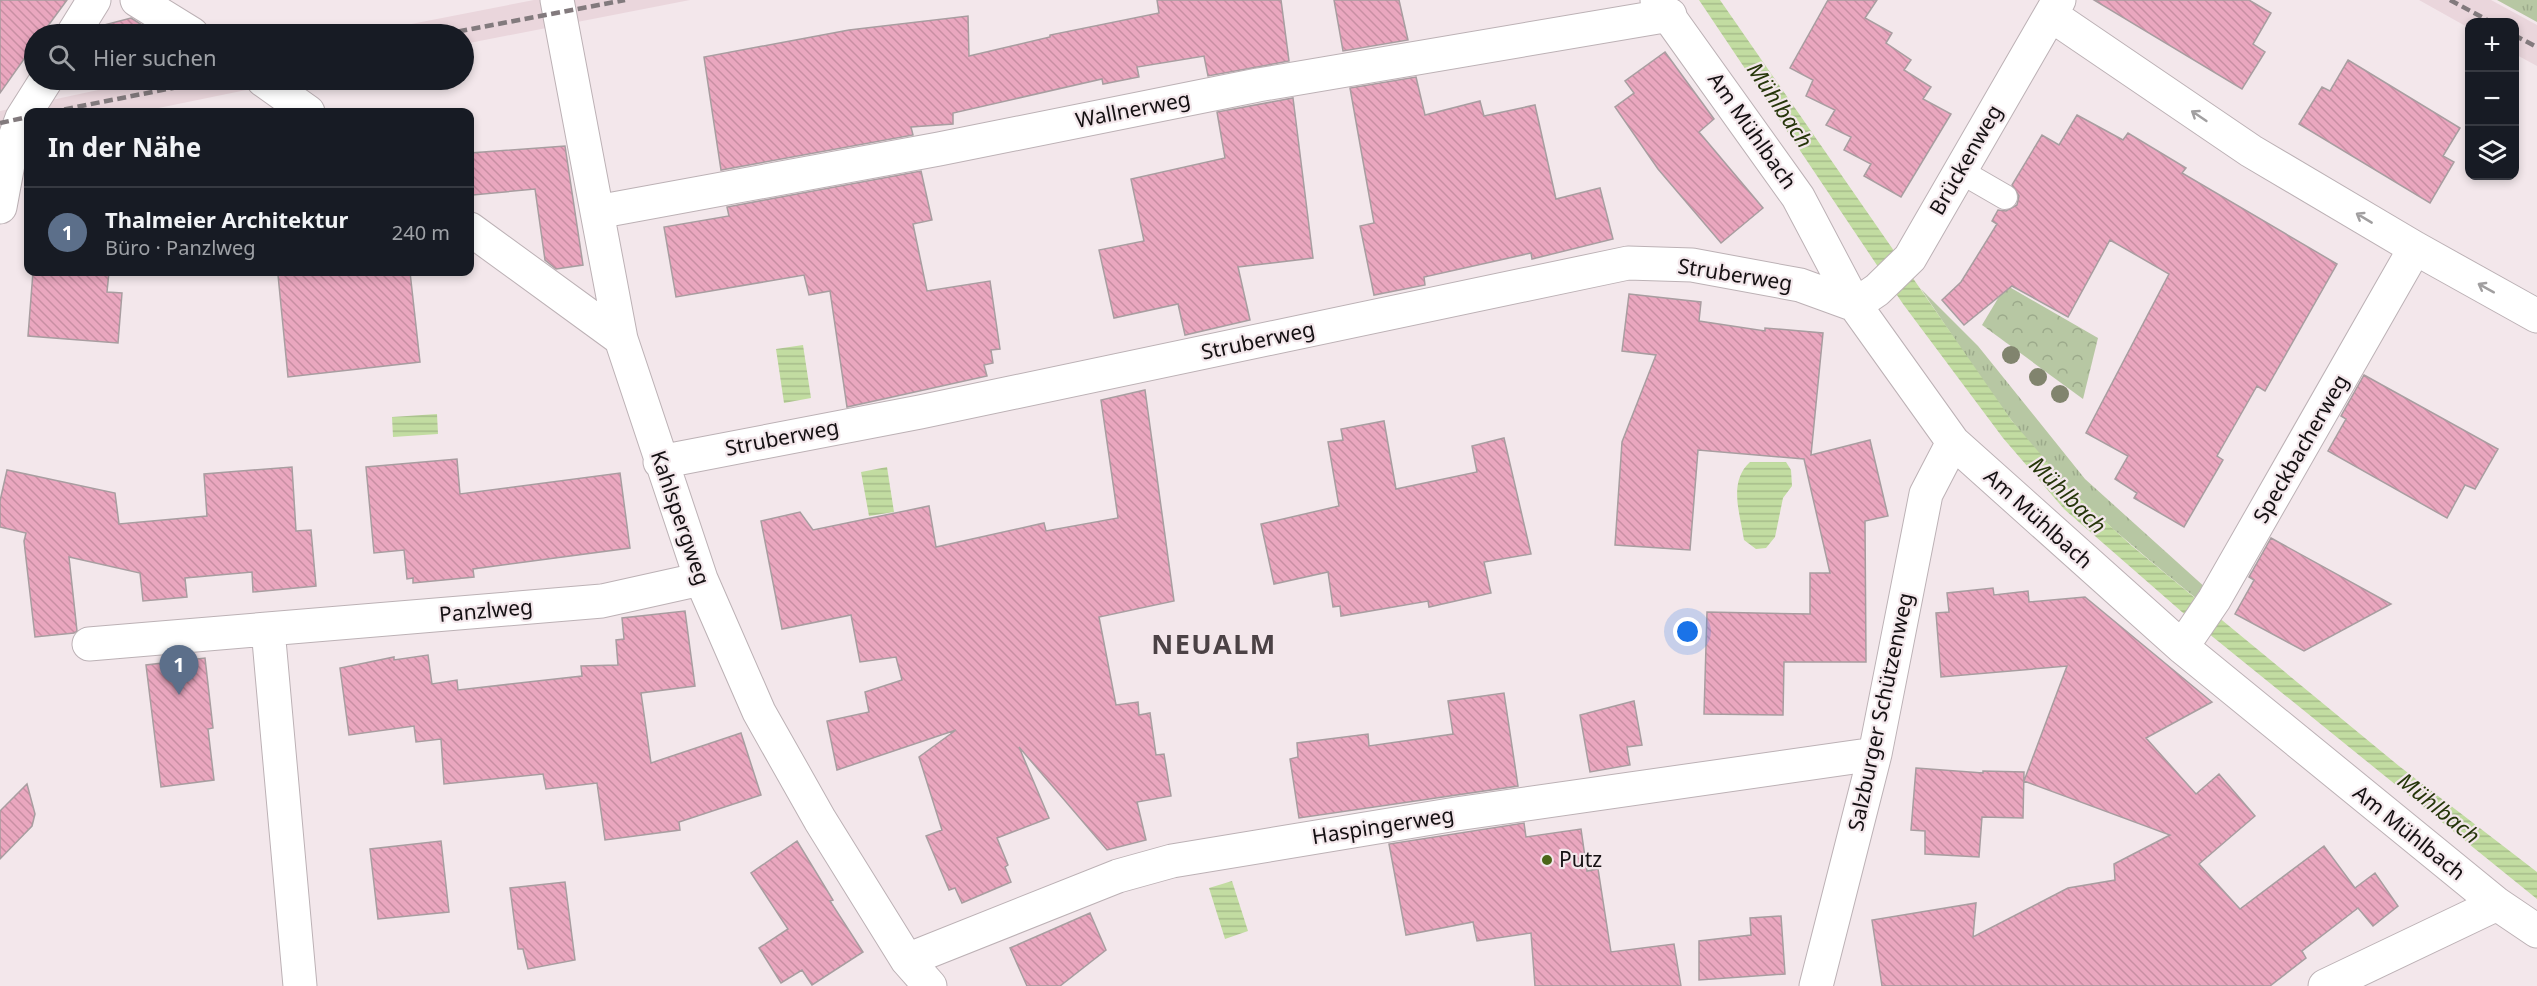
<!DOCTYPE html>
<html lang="de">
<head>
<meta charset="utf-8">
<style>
	:root { --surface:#171b24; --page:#242831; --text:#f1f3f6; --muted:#9ea1a6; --line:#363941; --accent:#d93025 }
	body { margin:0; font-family:"Noto Sans",sans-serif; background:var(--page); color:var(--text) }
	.controls { position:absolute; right:18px; top:18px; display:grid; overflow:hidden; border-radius:12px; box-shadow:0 3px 9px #0003 }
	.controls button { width:54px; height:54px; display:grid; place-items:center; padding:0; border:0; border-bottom:2px solid var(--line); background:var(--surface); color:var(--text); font:30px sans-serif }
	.you { position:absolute; left:1688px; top:632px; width:21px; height:21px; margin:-15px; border:4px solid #fff; border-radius:50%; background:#1a73e8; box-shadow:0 0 0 9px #1a73e833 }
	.badge { display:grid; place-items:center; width:39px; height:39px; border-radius:50%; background:var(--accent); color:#fff; font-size:20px; font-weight:700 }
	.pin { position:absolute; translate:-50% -50px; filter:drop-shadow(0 2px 3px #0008) }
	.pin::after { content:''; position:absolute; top:32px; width:21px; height:18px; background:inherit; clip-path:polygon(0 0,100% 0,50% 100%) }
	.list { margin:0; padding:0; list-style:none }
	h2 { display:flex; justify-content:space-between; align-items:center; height:78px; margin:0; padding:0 24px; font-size:26px }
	h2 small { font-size:20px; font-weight:400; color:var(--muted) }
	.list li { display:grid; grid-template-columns:39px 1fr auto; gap:18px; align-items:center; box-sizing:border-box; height:90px; padding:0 24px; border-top:2px solid var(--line) }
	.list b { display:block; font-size:22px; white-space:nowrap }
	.list p { margin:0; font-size:20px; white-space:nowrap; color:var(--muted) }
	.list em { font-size:20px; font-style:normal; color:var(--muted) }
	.icon { flex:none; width:33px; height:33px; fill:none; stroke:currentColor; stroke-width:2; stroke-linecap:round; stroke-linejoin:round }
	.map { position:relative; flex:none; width:2537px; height:986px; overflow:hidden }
	.search { position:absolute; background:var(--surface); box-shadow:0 3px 9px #0003; left:24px; top:24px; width:450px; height:66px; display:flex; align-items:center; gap:15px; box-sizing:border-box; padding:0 21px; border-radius:33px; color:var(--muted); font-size:22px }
	.panel { position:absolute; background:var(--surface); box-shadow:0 3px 9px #0003; left:24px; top:108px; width:450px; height:168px; border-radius:12px }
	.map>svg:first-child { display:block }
	.built { fill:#ead6dc }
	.grass { fill:url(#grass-tufts) }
	.park { fill:url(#park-crowns) }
	.water { fill:url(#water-rules) }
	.building { fill:url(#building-back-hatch); stroke:#a89da0; stroke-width:1.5 }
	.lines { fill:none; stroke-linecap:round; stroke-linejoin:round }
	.service-casing { stroke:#bcb1b5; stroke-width:26 }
	.minor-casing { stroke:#bcb1b5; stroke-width:35 }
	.service { stroke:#fff; stroke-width:24 }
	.minor { stroke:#fff; stroke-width:33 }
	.rail { stroke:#827a7d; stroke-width:4.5; stroke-dasharray:9 4.5; stroke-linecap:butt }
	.tree { fill:#81846e }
	.oneway { stroke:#a19fa0 }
	.poi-dot { fill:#4b6618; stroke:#f3e7eb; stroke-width:2 }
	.labels { text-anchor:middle; stroke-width:4.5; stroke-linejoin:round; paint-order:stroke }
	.street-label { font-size:21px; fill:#141012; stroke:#f3e7eb }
	.poi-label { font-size:21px; fill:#141012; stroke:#f3e7eb; text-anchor:start }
	.water-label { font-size:22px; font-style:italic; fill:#253509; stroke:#f3e7eb }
	.district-label { font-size:27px; font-weight:bold; letter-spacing:1.5px; fill:#4b4245; stroke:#f3e7eb }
</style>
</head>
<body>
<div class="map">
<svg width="2537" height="986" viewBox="0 0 2537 986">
	<defs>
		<pattern id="grass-tufts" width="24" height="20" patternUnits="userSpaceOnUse" patternTransform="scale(1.5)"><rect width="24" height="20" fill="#b7c7a3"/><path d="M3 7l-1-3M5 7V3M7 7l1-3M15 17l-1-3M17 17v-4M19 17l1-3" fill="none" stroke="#9caa8b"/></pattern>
		<pattern id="park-crowns" width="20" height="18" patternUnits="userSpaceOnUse" patternTransform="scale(1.5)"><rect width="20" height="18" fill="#b7c7a3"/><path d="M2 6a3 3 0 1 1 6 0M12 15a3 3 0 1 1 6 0" fill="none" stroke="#9caa8b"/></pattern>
		<pattern id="water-rules" width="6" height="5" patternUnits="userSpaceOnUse" patternTransform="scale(1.5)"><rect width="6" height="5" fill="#c2dca1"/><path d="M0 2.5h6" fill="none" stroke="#a6bc8a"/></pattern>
		<pattern id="building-back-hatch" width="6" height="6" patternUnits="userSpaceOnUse" patternTransform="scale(1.5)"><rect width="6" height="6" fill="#eaa7bf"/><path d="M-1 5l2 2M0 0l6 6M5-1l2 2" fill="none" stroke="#c88fa3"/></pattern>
	</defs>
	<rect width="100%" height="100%" fill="#f3e7eb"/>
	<path class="built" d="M534,0h156l-226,44v-10h-104z
		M2419,0h72l46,25v41l-22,-12 -1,-32h-44l-1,6z
		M145,80h150l-156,32h-111l-28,30v-31z"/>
	<path class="grass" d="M2497,0h40v22z
		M1921,289l57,57 107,133 122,110 -10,10c-42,-34 -83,-68 -122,-105 -61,-60 -106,-135 -154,-205z"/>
	<path class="park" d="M2006,285l92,53 -15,61 -101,-74z"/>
	<path class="water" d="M1699,0h21l292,421 62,72 58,53 267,220 138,106v27l-355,-287 -118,-103 -61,-71 -100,-134z
		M803,345l8,53 -27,5 -8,-54z
		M437,414l1,20 -45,3 -1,-20z
		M1750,462h36l5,8 1,16 -9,12 -8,39 -9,11 -10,1 -12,-9c-4,-27 -16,-58 6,-78z
		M887,467l7,45 -25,4 -8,-44z
		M1232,881l16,50 -23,8 -16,-51z"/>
	<path class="building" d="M0,0h67l-25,34h-8v11l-34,48z
		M1157,0h124l8,61 -81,15 -4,-20 -67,11 2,10 -36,7 -1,-5 -149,34v11l-42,3 2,8 -192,35 -17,-113 145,-27 119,-14 1,40 81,-19v-2l109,-22z
		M1334,0h65l9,40 -65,11z
		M1828,0h49l-12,18 27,15 -6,10 25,17 -7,10 27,17 -8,12 28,15 -50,83 -37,-21 7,-12 -27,-14 7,-13 -25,-12 9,-15 -29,-14 7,-16 -23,-12z
		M2094,0h155l22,13 -18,31 12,8 -23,37z
		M131,18l11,7 2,9h-38l-2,-9z
		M1665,52l49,67 -15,13 64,76 -42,35 -63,-74 -43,-62 19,-14 -9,-12z
		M2348,60l112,68 -17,28 11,6 -24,41 -131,-79 23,-37 8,4z
		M1416,77l9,38 55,-14 4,15 51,-11 21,94 44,-11 13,51 -81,20 -1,-6 -107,24 1,8 -51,10 -14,-69 14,-3 -24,-135z
		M1293,98l20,160 -75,9 12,53 -65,15 -7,-31 -64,14 -15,-68 45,-9 -13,-62 94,-21 -8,-46z
		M2077,115l46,25 5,-7 58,35 -4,5 155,91 -72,127 -8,-5 -40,70 6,4 -39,67 -50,-29 3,-5 -22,-14 13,-23 -42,-23 83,-159 -59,-34 -42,77 -56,-31 -48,39 -22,-25 19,-18 36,-58 -5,-3 6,-11 8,1 11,-6 2,-9 -7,-11 30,-50 17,10z
		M565,146l18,119 -27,4 -11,-9 -10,-71 -62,6 -3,-17v-25z
		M921,171l11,49 -19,4 14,67 63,-10 10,68 -9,1 2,13 -9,2 3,11 -140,31 -17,-116 -21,4 -5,-20 -128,22 -12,-70 65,-11 -2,-9z
		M33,272h76l-2,20 15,1 -4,50 -90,-7z
		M304,272h106l10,90 -132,15 -10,-102z
		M1629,294l72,8 -2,19 66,10v-3l58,5 -12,122 59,-15 18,76 -23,5 1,141h-82l-1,53 -79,-1 3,-102 103,2v-41h20l-26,-114 -106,-9 -8,100 -75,-5 7,-103 34,-87 -34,-4z
		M2364,375l134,74 -23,40 -10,-4 -18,33 -119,-67 18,-32 -5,-3z
		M1145,390l29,211 -75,16 17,88 22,-3 1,13 11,-2 6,42 8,-1 7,42 -34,6 9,38 -39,10 -88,-103 30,71 -52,20 11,27 -3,2 6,15 -49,21 -7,-15 -6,2 -23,-54 16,-6 -23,-73 37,-27 -119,40 -10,-49 42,-9 -4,-20 37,-12 -6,-23 -36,5 -9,-47 -69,14 -21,-108 39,-9 13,18 116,-24 7,41 108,-24 2,8 72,-13 -17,-118z
		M1384,421l12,68 81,-17 -5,-26 32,-8 27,116 -47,8 7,31 -62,14 -1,-6 -87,15 -1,-10 -7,1 -5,-35 -54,12 -13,-60 78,-18 -11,-64 15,-2 -2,-11z
		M457,459l3,35 160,-21 10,75 -157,21 1,8 -61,6v-5l-6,1 -3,-29 -30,3 -8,-86z
		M292,467l4,64 15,-1 5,56 -63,6 -1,-20 -67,6 2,19 -44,4 -3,-28 -71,-16 8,74 -3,2 -39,4 -11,-96 2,-8 -26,-6v-26l7,-31 108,23 4,31 88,-8 -3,-42z
		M2271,538l120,66 -87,47 -69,-37 19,-34 -5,-3z
		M1993,588l1,7 34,-4 1,11 56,-5 127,105 -66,36 50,56 23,-20 36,42 -56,48 41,45 84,-63 31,42 20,-15 23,33 -25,20 -15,-18 -56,43 4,7 -36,28h-388l-10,-66 104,-17 -3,34 95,-49 47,-8 -1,-16 56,-29 -146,-54 43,-115 -126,11 -5,-64 13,-1 -2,-19z
		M685,611l10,75 -54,7 10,70 90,-30 20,62 -82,27 1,8 -75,10 -8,-57 -51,6 -3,-15 -99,10 -3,-45 -25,3 -2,-16 -65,9 -9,-67 54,-11v3l34,-5 4,29 25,-4 1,10 124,-14 -1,-10 37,-1 -2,-25 8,-1 -2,-21z
		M205,658l8,70 -5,1 6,51 -53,7 -15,-122z
		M1504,693l14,93 -219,32 -9,-59 8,-2 -1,-14 71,-9 1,12 84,-12 -5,-33z
		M1634,701l8,44 -15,2 3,18 -40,7 -10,-57z
		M1916,768l67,5v-2l41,1 -1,46 -41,-1 -3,40 -54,-3v-23l-14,-1z
		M27,784l8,30 -3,12 -32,33v-48z
		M1524,823l2,14 55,-8 6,42 11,-2 13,83 63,-8 7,42h-146l-4,-53 -54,8 -4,-19 -67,13 -17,-91z
		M441,841l8,71 -71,7 -8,-70z
		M797,841l36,59 -3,1 33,51 -51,33 -10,-15 -21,13 -22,-35 29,-19 -37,-56z
		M565,882l10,78 -47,9 -5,-20h-5l-8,-61z
		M1090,913l16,37 -46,36h-33l-17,-38z
		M1781,916l4,58 -86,6v-39l52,-6 -1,-17z"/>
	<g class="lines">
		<defs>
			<path id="service" d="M1960,171l45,26"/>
			<path id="minor" d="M137,0l55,34
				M557,0l64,339 80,240 58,133 61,108 87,140 23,26
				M1657,0l141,197 57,108 98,137 229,205 315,257 40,27
				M2051,15l200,136 164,97 122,68
				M73,34l21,-34
				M263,80l45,32
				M0,207l11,-59 11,-30 24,-38
				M597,212l342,-63 319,-64 412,-70
				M470,229l151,110
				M660,462l260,-50 708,-149 64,2 108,20 55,20 22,-15 33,-32 149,-258
				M268,629l32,357
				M89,644l513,-43 99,-22
				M2182,647l32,-47 201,-352
				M907,960l211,-84 54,-15 284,-47 419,-60
				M1816,986l59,-232 51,-260 27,-52
				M2325,986l172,-82"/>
		</defs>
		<use href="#service" class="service-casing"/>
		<use href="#minor" class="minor-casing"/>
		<use href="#service" class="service"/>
		<use href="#minor" class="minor"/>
		<path class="rail" d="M2450,0l41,22
			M445,34l180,-34
			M2514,35l23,12
			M51,112l162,-32
			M0,123l28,-6"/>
	</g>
	<g class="tree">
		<circle cx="2011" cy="355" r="9"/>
		<circle cx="2038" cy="377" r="9"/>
		<circle cx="2060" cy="394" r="9"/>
	</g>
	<defs><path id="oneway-shaft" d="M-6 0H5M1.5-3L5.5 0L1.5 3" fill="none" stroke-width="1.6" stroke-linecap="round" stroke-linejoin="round" transform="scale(1.5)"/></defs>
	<g class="oneway">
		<use href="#oneway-shaft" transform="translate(2199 116) rotate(-146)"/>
		<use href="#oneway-shaft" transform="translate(2364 218) rotate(-149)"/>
		<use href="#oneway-shaft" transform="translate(2486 288) rotate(-151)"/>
	</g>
	<circle class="poi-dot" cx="1547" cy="860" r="6"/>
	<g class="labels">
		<g class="street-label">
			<text transform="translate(1133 110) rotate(-11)" y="7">Wallnerweg</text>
			<text transform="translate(1752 131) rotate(55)" y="7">Am Mühlbach</text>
			<text transform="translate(1966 160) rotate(-60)" y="7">Brückenweg</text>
			<text transform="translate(1735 275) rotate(9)" y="7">Struberweg</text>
			<text transform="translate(1258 341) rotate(-12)" y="7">Struberweg</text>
			<text transform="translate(782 438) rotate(-11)" y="7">Struberweg</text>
			<text transform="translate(2301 449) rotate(-60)" y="7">Speckbacherweg</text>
			<text transform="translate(680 518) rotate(71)" y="7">Kahlspergweg</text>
			<text transform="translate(2038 519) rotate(42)" y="7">Am Mühlbach</text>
			<text transform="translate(486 611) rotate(-5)" y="7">Panzlweg</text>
			<text transform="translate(1881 712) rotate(-78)" y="7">Salzburger Schützenweg</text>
			<text transform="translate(1383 826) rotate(-9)" y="7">Haspingerweg</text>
			<text transform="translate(2409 833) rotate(39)" y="7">Am Mühlbach</text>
		</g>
		<g class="poi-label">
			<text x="1559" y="867">Putz</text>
		</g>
		<g class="water-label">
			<text transform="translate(1780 105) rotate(56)" y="8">Mühlbach</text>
			<text transform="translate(2068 495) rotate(45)" y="8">Mühlbach</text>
			<text transform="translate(2439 808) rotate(39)" y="8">Mühlbach</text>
		</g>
		<g class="district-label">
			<text x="1214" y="654">NEUALM</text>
		</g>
	</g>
</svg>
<div class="controls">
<button>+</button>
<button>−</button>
<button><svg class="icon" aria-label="layers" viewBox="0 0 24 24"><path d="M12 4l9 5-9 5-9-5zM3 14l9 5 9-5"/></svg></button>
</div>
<div class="you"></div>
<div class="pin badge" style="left:179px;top:695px;background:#5c6f8a">1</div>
<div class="search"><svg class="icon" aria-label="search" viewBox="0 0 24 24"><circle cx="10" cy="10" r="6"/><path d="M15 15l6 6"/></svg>Hier suchen</div>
<section class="panel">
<h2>In der Nähe<small></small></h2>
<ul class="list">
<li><span class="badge" style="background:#5c6f8a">1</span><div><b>Thalmeier Architektur</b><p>Büro · Panzlweg</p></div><em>240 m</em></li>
</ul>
</section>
</div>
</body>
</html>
